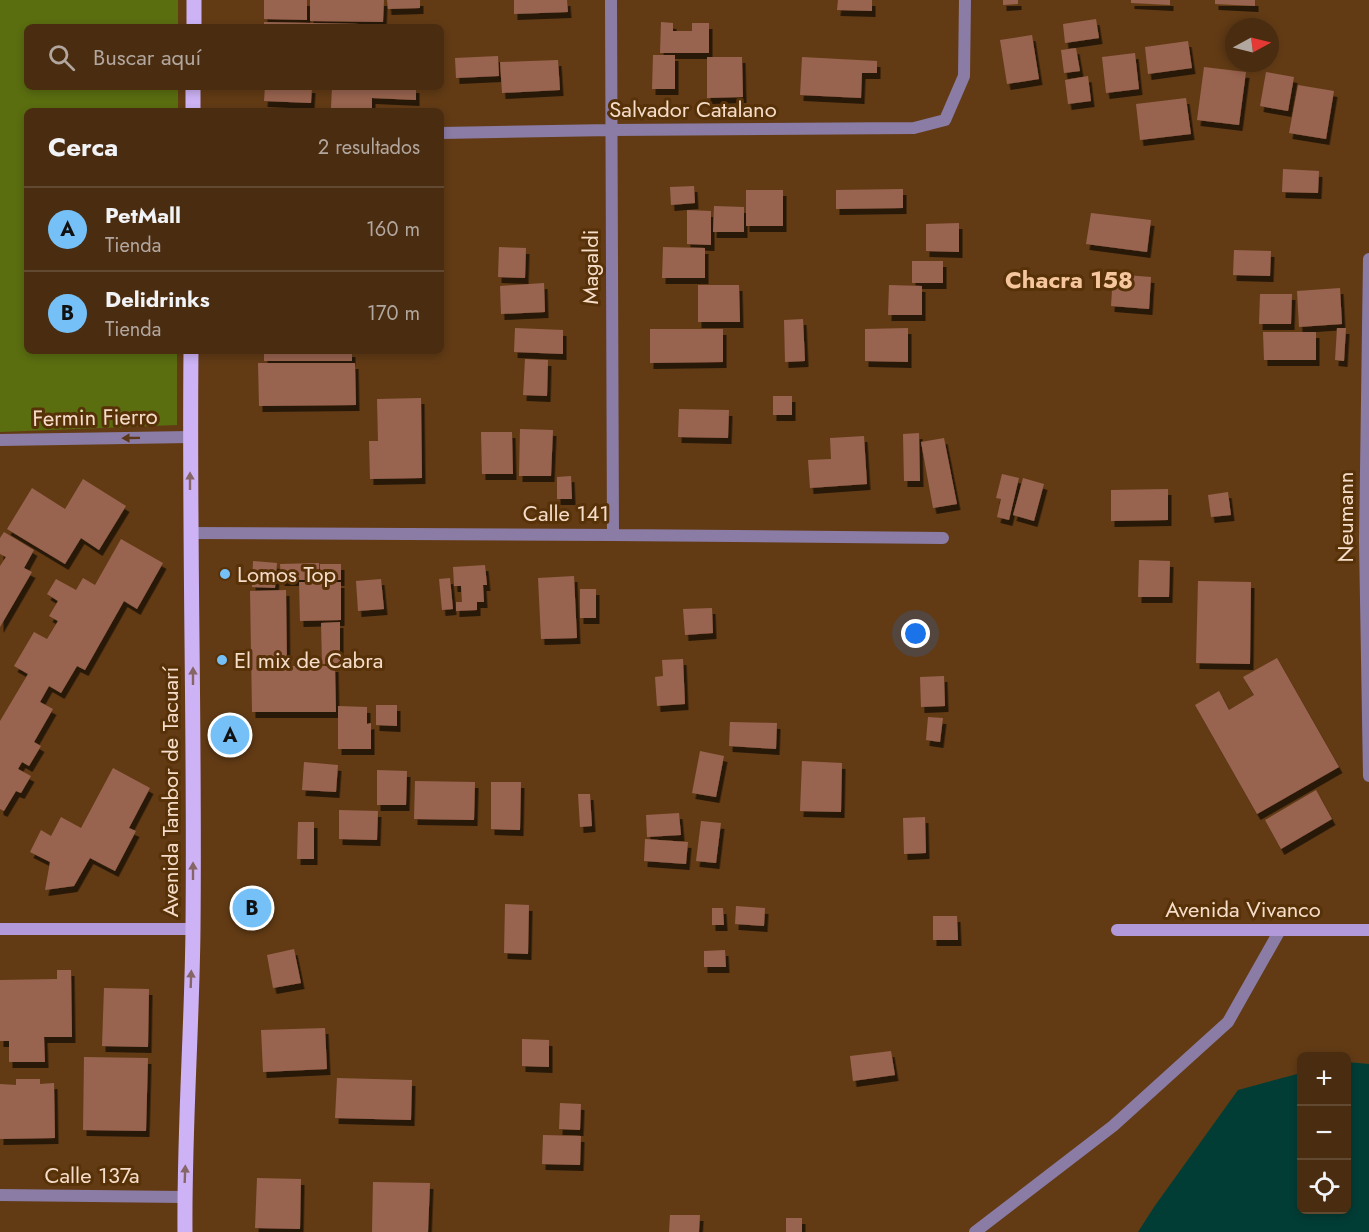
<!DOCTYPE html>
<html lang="es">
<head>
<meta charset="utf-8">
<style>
	:root { --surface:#4a2c10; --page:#54381e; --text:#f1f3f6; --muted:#b2a79f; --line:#614830; --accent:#75c0f6 }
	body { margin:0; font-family:Jost,sans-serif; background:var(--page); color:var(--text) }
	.controls { position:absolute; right:18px; bottom:18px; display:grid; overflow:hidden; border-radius:9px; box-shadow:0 3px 9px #0003 }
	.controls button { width:54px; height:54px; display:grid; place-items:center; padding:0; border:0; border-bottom:2px solid var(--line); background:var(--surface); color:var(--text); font:30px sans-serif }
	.compass { position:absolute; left:1225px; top:18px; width:54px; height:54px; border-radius:50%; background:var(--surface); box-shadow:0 3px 9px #0003; rotate:83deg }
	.you { position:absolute; left:916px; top:634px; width:21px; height:21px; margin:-15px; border:4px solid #fff; border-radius:50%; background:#1a73e8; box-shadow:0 0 0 9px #1a73e833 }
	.badge { display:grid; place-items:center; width:39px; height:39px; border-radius:50%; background:var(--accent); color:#111; font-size:20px; font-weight:700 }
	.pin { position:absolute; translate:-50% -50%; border:3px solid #fff; box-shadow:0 2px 6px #0006 }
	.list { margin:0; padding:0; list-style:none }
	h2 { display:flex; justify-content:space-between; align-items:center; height:78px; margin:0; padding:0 24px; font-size:26px }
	h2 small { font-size:20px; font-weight:400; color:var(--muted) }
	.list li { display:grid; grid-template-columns:39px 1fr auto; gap:18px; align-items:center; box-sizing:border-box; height:84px; padding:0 24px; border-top:2px solid var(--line) }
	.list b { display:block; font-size:22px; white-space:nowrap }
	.list p { margin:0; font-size:20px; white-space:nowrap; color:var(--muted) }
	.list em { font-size:20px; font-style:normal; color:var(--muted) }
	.icon { flex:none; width:33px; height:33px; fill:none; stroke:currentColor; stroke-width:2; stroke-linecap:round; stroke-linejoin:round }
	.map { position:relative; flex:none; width:1369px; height:1232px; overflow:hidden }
	.search { position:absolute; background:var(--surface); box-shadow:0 3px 9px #0003; left:24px; top:24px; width:420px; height:66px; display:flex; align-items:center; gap:15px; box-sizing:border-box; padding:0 21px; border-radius:9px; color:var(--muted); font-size:22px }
	.panel { position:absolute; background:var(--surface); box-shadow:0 3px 9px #0003; left:24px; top:108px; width:420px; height:246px; border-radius:9px }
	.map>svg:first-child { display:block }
	.green { fill:#5a6e10 }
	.water { fill:#023d35 }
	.building { fill:#98644f; filter:url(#shadow) }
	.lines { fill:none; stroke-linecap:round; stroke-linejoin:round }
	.street { stroke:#8b7ca5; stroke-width:12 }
	.secondary { stroke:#b299da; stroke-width:12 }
	.primary { stroke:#cdb3f6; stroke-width:15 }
	.oneway { fill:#5c3818 }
	.oneway2 { fill:#866567 }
	.poi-dot { fill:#75c0f6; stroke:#573108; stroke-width:2 }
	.labels { text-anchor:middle; stroke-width:6; stroke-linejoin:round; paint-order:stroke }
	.street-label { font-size:22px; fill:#f5ddc9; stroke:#573108 }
	.poi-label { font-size:22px; fill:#f5ddc9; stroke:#573108; text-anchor:start }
	.neighbourhood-label { font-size:24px; font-weight:bold; fill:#f6c79f; stroke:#573108 }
</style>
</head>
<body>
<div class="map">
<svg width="1369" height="1232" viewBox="0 0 1369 1232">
	<defs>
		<filter id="shadow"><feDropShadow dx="3.5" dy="6" stdDeviation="0" flood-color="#0009"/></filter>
	</defs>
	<rect width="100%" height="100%" fill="#623b15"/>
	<path class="green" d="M0,0h178v27h-151v60h151v24h-151v240h150v74l-177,7z"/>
	<path class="water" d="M1347,1062l22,2v168h-231l16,-25 84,-117 63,-17 1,137h44z"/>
	<path class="building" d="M264,0h43v20l-43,-1z
		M310,0h74l-1,22 -73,-1z
		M387,0h33v8l-32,1z
		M514,0h53l1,12 -54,2z
		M838,0h34v11l-35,-1z
		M1003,0h15v4l-15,1z
		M1131,0h39v5l-39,-2z
		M1215,0h40v6l-40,-2z
		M1096,19l3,19 -34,5 -2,-19z
		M264,22l143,3v2h-143z
		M661,22l12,1v8h19v-8h17v30h-49z
		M1032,35l7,44 -32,5 -7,-44z
		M1188,41l4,27 -44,6 -3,-27z
		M1076,48l4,23 -16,2 -3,-23z
		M1135,53l4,36 -33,4 -4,-36z
		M653,55h22v34h-23z
		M498,56l1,20 -43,2 -1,-20z
		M707,57h35l1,40 -36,1z
		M802,57l75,4v12h-15l-1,25 -61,-3z
		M558,60l2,30 -58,3 -2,-31z
		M1204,67l42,5 -7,53 -42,-5z
		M1266,72l28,5 -6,34 -28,-5z
		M1088,76l3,25 -23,3 -3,-24z
		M1298,85l36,6 -8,48 -37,-6z
		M265,87h47l-1,16 -47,-2z
		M332,87h84v13l-44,-2v11l-41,-1z
		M1186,98l5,36 -51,6 -4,-36z
		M1283,169l36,2 -1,22 -36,-1z
		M694,186l1,17 -24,2 -1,-18z
		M903,189v19l-67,1v-19z
		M746,190h37v36h-37z
		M714,206l30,1v25h-31z
		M687,210l24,1v34l-24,-1z
		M1091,213l60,7 -4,32 -61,-8z
		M959,223v29l-33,-1v-27z
		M499,247l27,1 -1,30 -27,-1z
		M663,247l42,1v30h-43z
		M1234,250l37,1 -1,25 -37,-1z
		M912,261h31v22h-31z
		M1113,274l38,3 -2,32 -38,-3z
		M544,283l1,29 -44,2 -1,-28z
		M698,285h41l1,37h-42z
		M889,285l33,1v29h-34z
		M1340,288l2,36 -43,3 -2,-36z
		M1260,294h32l-1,30h-32z
		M803,319l2,42 -20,1 -1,-42z
		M515,328l48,2v24l-49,-2z
		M908,328v34l-43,-1v-32z
		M1337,328h9l-2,33 -9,-1z
		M650,329h73v33l-73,1z
		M1263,332h53v28h-52z
		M264,351h88v10h-88z
		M525,359l23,1 -1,36 -24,-1z
		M258,363h97l1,42 -97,1z
		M773,396h19v19h-19z
		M421,398l1,80 -52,1 -1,-38h9l-1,-42z
		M679,409l50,1 -1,28 -50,-1z
		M520,429l33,1 -2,46h-32z
		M481,432h31l1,42h-31z
		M919,433l1,48h-16l-1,-47z
		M864,436l3,48 -57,4 -2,-28 23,-1 -1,-21z
		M944,438l13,66 -24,4 -12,-66z
		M1002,474l17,4 -10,42 -12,-3 4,-18 -5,-1z
		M571,476l1,23h-15v-22z
		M1023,478l21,6 -10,37 -21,-6z
		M83,479l43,27 -27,44 -18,-12 -16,26 -58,-35 25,-41 33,21z
		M1168,489v31l-57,1v-31z
		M1228,492l3,23 -20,2 -3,-22z
		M4,532l30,18 -10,18 8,4 -32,55v-61l6,-9 -6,-3v-16z
		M121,539l42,24 -26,46 -13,-8 -39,69 -8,-4 -16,27 -12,-7 -9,16 13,7 -19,33 7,4 -12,20 -7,-4 -4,7 13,7 -10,17 -5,-2 -12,20 -4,-2v-88l28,-47 -14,-8 20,-34 13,7 11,-18 -9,-5 9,-15 -11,-7 9,-15 20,11 7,-12 12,7z
		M1139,560l31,1 -1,36h-31z
		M253,561l24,2 -2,25 -23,-1z
		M319,563v17h-38l-1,-16z
		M320,564h21v16h-21z
		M485,565l2,20h-4l1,17h-7v8l-21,1v-9h6l-1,-16h-7l-1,-19z
		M574,576l3,62 -36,1 -3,-61z
		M450,578l3,31 -11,1 -3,-31z
		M381,579l3,30 -26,2 -2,-30z
		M1198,581l53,1 -1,82 -54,-1z
		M299,582h42v38l-41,1z
		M580,589h16v29h-16z
		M286,590l1,76h48l1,46h-84l-2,-121z
		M712,608l1,25 -28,2 -2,-26z
		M340,622v41l-18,1 -1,-41z
		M1277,658l62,109 -82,47 -62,-109 24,-14 10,19 25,-15 -11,-18z
		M683,659l2,45 -28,2 -2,-29 8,-1 -1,-16z
		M944,676l1,30 -24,1 -1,-30z
		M376,705h21v21l-21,-1z
		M338,706l29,1v17l4,-1v26h-33z
		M928,717l15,1 -3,24 -14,-2z
		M730,722l47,1 -1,26 -47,-3z
		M700,751l24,5 -8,41 -24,-4z
		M802,761l40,2 -1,49 -41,-1z
		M304,762l34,3 -2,27 -34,-2z
		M113,768l37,20 -21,40 7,3 -21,40 -25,-13 -16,28 -29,4 5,-28 -20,-10 11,-22 10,6 10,-19 20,11z
		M377,770l30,1 -1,34h-29z
		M415,781l60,1 -1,38 -60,-1z
		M491,782h30l-1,48 -29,-1z
		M1316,790l16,29 -51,30 -16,-29z
		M578,794h12l2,32 -12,1z
		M339,810l39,1 -1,29 -38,-1z
		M679,813l2,22 -34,2 -1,-22z
		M925,817l1,36 -22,1 -1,-36z
		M701,821l20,2 -5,40 -20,-2z
		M298,822h16v37h-17z
		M645,839l43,3 -2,22 -42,-3z
		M505,904l24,1 -1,49 -24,-1z
		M736,906l29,2 -1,18 -29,-2z
		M712,908h11l1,17h-12z
		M933,916h24l1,24h-25z
		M294,949l7,34 -28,5 -6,-33z
		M725,950l1,17h-22v-16z
		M57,970h14l1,67h-28l1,25h-36v-21h-9v-61l57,-1z
		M104,988l45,1 -1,58 -46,-1z
		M325,1028l2,41 -64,3 -2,-42z
		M522,1039l27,1v27l-27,-1z
		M891,1051l4,24 -42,6 -3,-25z
		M84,1057l64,1 -2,73 -63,-1z
		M337,1078l75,2 -1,40 -76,-2z
		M16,1079h24v5l14,-1 1,55 -55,1v-55l16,1z
		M560,1103l21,1 -1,26 -21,-1z
		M543,1135l38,1 -1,29 -38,-1z
		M257,1178l44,1 -1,50 -45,-1z
		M373,1182l57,1 -2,49h-56z
		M670,1215h30l-1,17h-30z
		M786,1218h16v14h-16z"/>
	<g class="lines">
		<path class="street" d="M611,0l2,535
			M441,133l170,-3 303,-2 31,-8 19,-44 1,-76
			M1369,259l-4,282 4,235
			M0,440l190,-3
			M190,533l423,2 330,3
			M0,1195l184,2
			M975,1232l138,-106 115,-104 52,-92"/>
		<path class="secondary" d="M0,929h193
			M1117,930h252"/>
		<path class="primary" d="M194,27v-27
			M193,111v-24
			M185,1232c-1,-101 7,-203 8,-304 2,-192 -4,-385 -2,-577"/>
	</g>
	<defs><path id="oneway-solid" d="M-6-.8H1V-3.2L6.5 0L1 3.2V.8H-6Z" transform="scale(1.5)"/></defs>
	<use class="oneway" href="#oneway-solid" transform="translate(131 438) rotate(179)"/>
	<g class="oneway2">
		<use href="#oneway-solid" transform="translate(190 481) rotate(-90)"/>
		<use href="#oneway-solid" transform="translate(193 676) rotate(-90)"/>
		<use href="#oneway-solid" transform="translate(193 871) rotate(-90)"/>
		<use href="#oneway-solid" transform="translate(191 979) rotate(-88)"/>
		<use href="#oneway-solid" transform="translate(185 1174) rotate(-88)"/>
	</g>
	<g class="poi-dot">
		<circle cx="225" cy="574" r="6"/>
		<circle cx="222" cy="660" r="6"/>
	</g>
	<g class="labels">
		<g class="street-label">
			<text x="693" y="117">Salvador Catalano</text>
			<text transform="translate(590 267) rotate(-90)" y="8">Magaldi</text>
			<text transform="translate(95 417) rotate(-1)" y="8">Fermin Fierro</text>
			<text x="566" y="521">Calle 141</text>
			<text transform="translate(1345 517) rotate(-90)" y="8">Neumann</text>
			<text transform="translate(170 792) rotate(-90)" y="8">Avenida Tambor de Tacuarí</text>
			<text x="1243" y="917">Avenida Vivanco</text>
			<text x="92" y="1183">Calle 137a</text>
		</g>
		<g class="poi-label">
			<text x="237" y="582">Lomos Top</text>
			<text x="234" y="668">El mix de Cabra</text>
		</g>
		<g class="neighbourhood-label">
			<text x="1069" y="288">Chacra 158</text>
		</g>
	</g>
</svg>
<div class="controls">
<button>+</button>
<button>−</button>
<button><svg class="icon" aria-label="locate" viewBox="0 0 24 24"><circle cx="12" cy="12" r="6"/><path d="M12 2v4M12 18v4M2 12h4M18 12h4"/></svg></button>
</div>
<svg class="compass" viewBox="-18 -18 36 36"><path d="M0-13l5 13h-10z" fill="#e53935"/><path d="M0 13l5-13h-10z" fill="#b2a79f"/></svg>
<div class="you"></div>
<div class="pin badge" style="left:230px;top:735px">A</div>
<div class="pin badge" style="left:252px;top:908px">B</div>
<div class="search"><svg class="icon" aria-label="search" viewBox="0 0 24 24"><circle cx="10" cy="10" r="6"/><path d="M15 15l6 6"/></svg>Buscar aquí</div>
<section class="panel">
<h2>Cerca<small>2 resultados</small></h2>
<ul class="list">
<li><span class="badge">A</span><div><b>PetMall</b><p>Tienda</p></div><em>160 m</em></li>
<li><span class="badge">B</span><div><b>Delidrinks</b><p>Tienda</p></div><em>170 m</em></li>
</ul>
</section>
</div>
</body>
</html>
